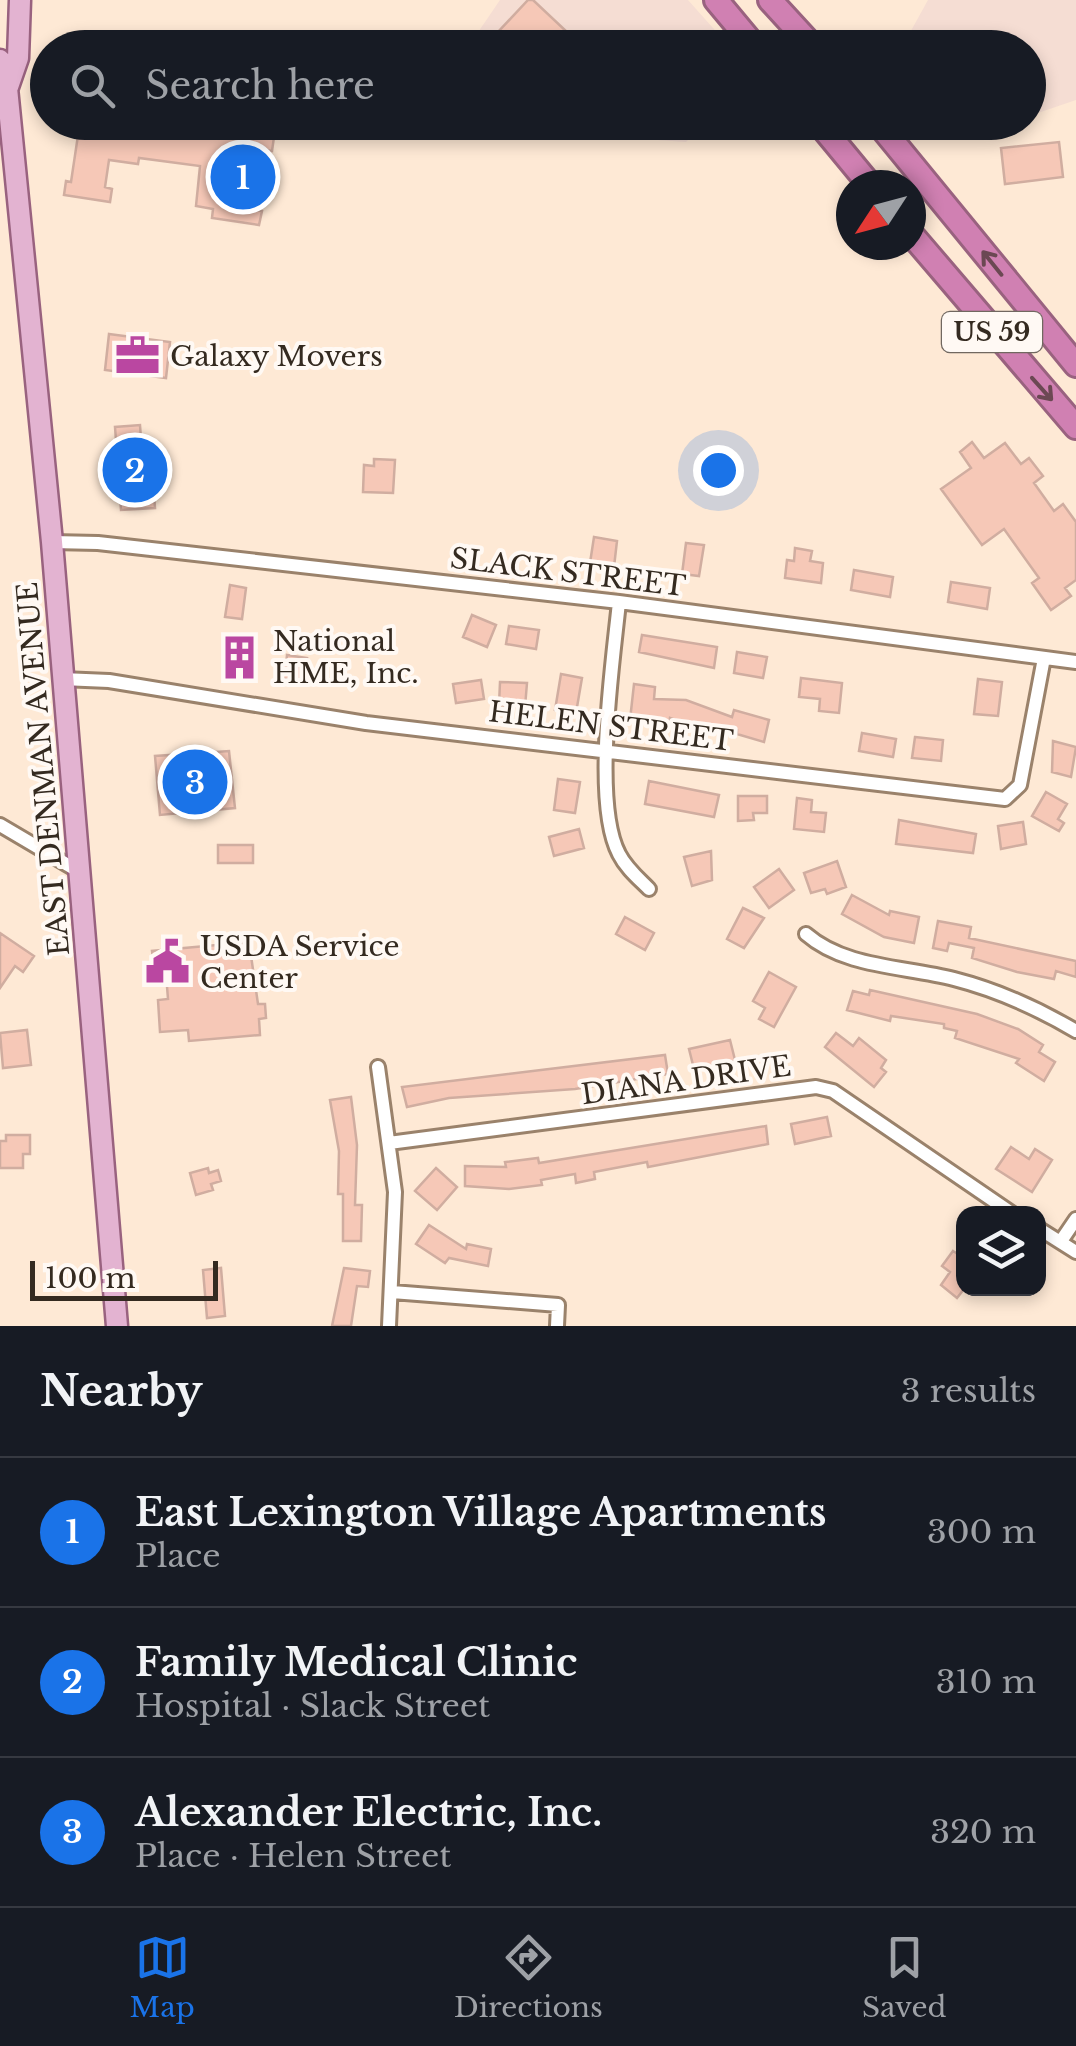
<!DOCTYPE html>
<html lang="en">
<head>
<meta charset="utf-8">
<style>
	:root { --surface:#171b24; --page:#20242c; --text:#f1f3f6; --muted:#9ea1a6; --line:#363941; --accent:#1a73e8 }
	body { margin:0; font-family:"Libre Baskerville",serif; background:var(--page); color:var(--text) }
	.controls { position:absolute; right:30px; bottom:30px; display:grid; overflow:hidden; border-radius:20px; box-shadow:0 5px 15px #0003 }
	.controls button { width:90px; height:90px; display:grid; place-items:center; padding:0; border:0; border-bottom:2px solid var(--line); background:var(--surface); color:var(--text); font:50px sans-serif }
	.compass { position:absolute; left:836px; top:170px; width:90px; height:90px; border-radius:50%; background:var(--surface); box-shadow:0 5px 15px #0003; rotate:234deg }
	.scale { position:absolute; left:30px; bottom:25px; width:188px; box-sizing:border-box; padding-left:10px; border:5px solid #342a20; border-top:0; font-size:28px; line-height:35px; white-space:nowrap; color:#342a20; -webkit-text-stroke:8px #fff9f4; paint-order:stroke }
	.you { position:absolute; left:718px; top:470px; width:35px; height:35px; margin:-25px; border:8px solid #fff; border-radius:50%; background:#1a73e8; box-shadow:0 0 0 15px #1a73e833 }
	.badge { display:grid; place-items:center; width:65px; height:65px; border-radius:50%; background:var(--accent); color:#fff; font-size:32px; font-weight:700 }
	.pin { position:absolute; translate:-50% -50%; border:5px solid #fff; box-shadow:0 2px 10px #0006 }
	.list { margin:0; padding:0; list-style:none }
	h2 { display:flex; justify-content:space-between; align-items:center; height:130px; margin:0; padding:0 40px; font-size:42px }
	h2 small { font-size:32px; font-weight:400; color:var(--muted) }
	.list li { display:grid; grid-template-columns:65px 1fr auto; gap:30px; align-items:center; box-sizing:border-box; height:150px; padding:0 40px; border-top:2px solid var(--line) }
	.list b { display:block; font-size:38px; white-space:nowrap }
	.list p { margin:0; font-size:32px; white-space:nowrap; color:var(--muted) }
	.list em { font-size:32px; font-style:normal; color:var(--muted) }
	.icon { flex:none; width:55px; height:55px; fill:none; stroke:currentColor; stroke-width:2; stroke-linecap:round; stroke-linejoin:round }
	.map { position:relative; flex:none; width:1076px; height:1326px; overflow:hidden }
	.search { position:absolute; background:var(--surface); box-shadow:0 5px 15px #0003; left:30px; right:30px; top:30px; height:110px; display:flex; align-items:center; gap:25px; box-sizing:border-box; padding:0 35px; border-radius:55px; color:var(--muted); font-size:38px }
	.sheet { height:580px; background:var(--surface) }
	nav { display:flex; justify-content:space-around; align-items:center; box-sizing:border-box; height:140px; border-top:2px solid var(--line); background:var(--surface); font-size:28px; color:var(--muted) }
	nav a { display:grid; justify-items:center; gap:5px }
	nav .on { color:var(--accent) }
	.map>svg:first-child { display:block }
	.commercial { fill:#f5ddd3 }
	.building { fill:#f6c8b7; stroke:#d0ada0; stroke-width:2.5 }
	.lines { fill:none; stroke-linecap:round; stroke-linejoin:round }
	.street-casing { stroke:#9a826b; stroke-width:18 }
	.primary-casing { stroke:#99627f; stroke-width:25 }
	.highway-casing { stroke:#99627f; stroke-width:28 }
	.street { stroke:#fff; stroke-width:12 }
	.primary { stroke:#e3b3d1; stroke-width:20 }
	.highway { stroke:#d080b2; stroke-width:22 }
	.oneway { stroke:#6b4853 }
	.labels { text-anchor:middle; stroke-width:8; stroke-linejoin:round; paint-order:stroke }
	.shield { fill:#fff9f4; stroke:#716860; stroke-width:2.5 }
	.shield-label { font-size:25px; font-weight:bold; fill:#342a20 }
	.poi-label { font-size:28px; fill:#342a20; stroke:#fff9f4; text-anchor:start }
	.street-label { font-size:28px; fill:#342a20; stroke:#fff9f4 }
</style>
</head>
<body>
<div class="map">
<svg width="1076" height="1326" viewBox="0 0 1076 1326">
	<rect width="100%" height="100%" fill="#fee9d5"/>
	<path class="commercial" d="M500,0h188l42,47 -256,1 -4,-4z
		M928,0h148v100l-47,16 -1,-68 -126,-1z
		M570,123l135,-1v1l-19,19 -85,-6z"/>
	<path class="building" d="M528,0h5l51,48h-70l-16,-16z
		M80,122h72l-1,4 52,7 1,-5 70,9 -2,14 -8,-1 -9,60 7,1 -3,14 -47,-7 1,-9 -17,-3 4,-40 -61,-8 -1,6 -29,-4 -4,27 7,2 -2,13 -46,-7 2,-14 5,1z
		M1059,142l4,35 -58,7 -4,-36z
		M109,334l61,8 -4,36 -61,-8z
		M140,425l3,41 9,-1 3,43 -34,2 -6,-83z
		M972,442l12,16 21,-15 16,21 8,-6 14,18 -9,7 20,28 9,-7 13,18v58l-11,8 6,8 -20,14 -19,-27 7,-5 -35,-49 -22,16 -41,-56 30,-21 -11,-16z
		M374,459l21,1 -2,33 -30,-1 1,-27 10,1z
		M594,537l23,4 -3,26 -24,-4z
		M686,543l18,2 -5,31 -17,-2z
		M795,548l17,3 -2,10 13,2 -2,20 -36,-5 2,-18 7,1z
		M854,570l39,7 -3,20 -39,-7z
		M951,582l39,6 -3,21 -39,-7z
		M230,585l16,3 -4,31 -17,-2z
		M472,615l24,10 -9,22 -24,-10z
		M509,626l30,4 -3,19 -30,-5z
		M642,635l75,12 -3,21 -75,-16z
		M228,646l28,4 -3,19 -28,-5z
		M737,652l30,5 -4,21 -29,-5z
		M287,655l20,3 -4,23 -25,-3 2,-14 6,1z
		M561,674l21,4 -6,35 -21,-3z
		M801,678l41,5 -3,30 -20,-2 1,-12 -21,-2z
		M978,679l24,3 -4,34 -24,-2z
		M481,680l3,19 -28,4 -3,-19z
		M500,682l27,1 -2,24 -26,-2z
		M634,684l21,3 -1,12 32,1 46,17 2,-7 35,10 -5,22 -27,-8v-4l-26,-3 -2,5 -39,-14 -1,7 -39,-5z
		M862,733l34,6 -3,18 -34,-6z
		M915,737l28,3 -2,21 -29,-3z
		M1053,741l23,6 -5,30 -19,-5z
		M229,751l6,57 -75,7 -5,-59z
		M558,779l22,3 -5,31 -21,-3z
		M649,781l70,14 -5,22 -69,-13z
		M1046,792l21,12 -9,15 6,4 -5,8 -27,-15z
		M738,796h29v17h-14l1,7 -16,1z
		M797,798l15,2 -1,12 15,1 -2,19 -30,-3z
		M899,820l77,14 -3,19 -77,-9z
		M1023,822l3,22 -25,5 -3,-23z
		M579,829l5,19 -30,8 -5,-19z
		M218,845h35v18h-35z
		M711,851l1,29 -20,6 -8,-29z
		M837,861l9,26 -19,7 -2,-5 -14,4 -7,-20z
		M779,869l15,21 -25,18 -15,-21z
		M852,895l37,20 1,-4 29,6 -5,26 -30,-6 -42,-23z
		M743,908l21,10 -20,30 -17,-9z
		M625,917l29,16 -9,17 -29,-16z
		M938,921l33,6 -2,11 107,23v16l-20,-6 -2,8 -37,-7 -45,-14 2,-10 -25,-5 -2,8 -14,-3z
		M0,933l34,23 -11,16 -8,-6 -15,22z
		M249,942l9,62h7l1,14 -7,1 1,16 -71,6 -1,-11 -28,2 -2,-32 10,-1 -2,-25 -11,1 -3,-24z
		M769,972l27,15 -22,40 -15,-8 6,-11 -12,-7z
		M870,990l107,24 41,15 25,16 -4,7 16,10 -11,19 -28,-18 3,-4 -64,-21 2,-7 -13,-3v-4l-53,-8 -1,5 -43,-11 6,-19 16,4z
		M27,1030l4,35 -28,3 -3,-35z
		M836,1033l17,13 6,-8 27,22 -5,8 5,4 -12,15 -49,-40z
		M730,1040l5,20 -41,9 -5,-20z
		M665,1055l3,19 -93,15 -126,9 -42,9 -5,-20z
		M351,1097l6,48 -2,60h7l-1,36h-18v-47h-5l1,-43 -9,-51z
		M827,1117l4,19 -36,8 -4,-20z
		M766,1126l2,18 -120,23 -1,-5 -53,10 1,7 -19,4 -1,-9 -34,6 1,5 -33,4 -44,-3v-20l41,1 -1,-5 33,-4 1,5z
		M6,1135h24v19h-7v14h-23v-27h6z
		M1011,1147l18,12 6,-10 17,11 -20,32 -36,-23z
		M208,1168l1,5 9,-3 3,11 -10,3 2,6 -17,5 -6,-22z
		M436,1168l21,19 -20,23 -22,-19z
		M429,1225l37,24 1,-5 24,5 -3,17 -39,-8 -4,5 -29,-19z
		M953,1251l11,7v31l-7,9 -16,-13 9,-13 -8,-6z
		M221,1268l4,48 -18,2 -4,-48z
		M344,1268l26,3 -2,16 -11,-1 -6,40h-19z"/>
	<g class="lines">
		<defs>
			<path id="street" d="M52,542l46,1 521,59 457,60
				M619,602c-6,60 -27,201 0,252 7,14 19,24 30,35
				M62,679l47,2 257,42 639,76 15,-14 24,-127
				M0,825l78,46
				M806,934c39,34 98,32 148,45 43,11 83,29 122,52
				M378,1067l17,125 -6,134
				M389,1143l427,-56 17,4 180,123
				M1038,1228l38,24
				M1061,1241l15,-22
				M392,1292l166,13 -1,21"/>
			<path id="primary" d="M0,60l7,28 45,454 65,784
				M8,87l10,-29 2,-58"/>
			<path id="highway" d="M716,0l40,48
				M770,0l44,48
				M818,122l52,63
				M877,122l199,243
				M911,234l165,193"/>
		</defs>
		<use href="#street" class="street-casing"/>
		<use href="#primary" class="primary-casing"/>
		<use href="#highway" class="highway-casing"/>
		<use href="#street" class="street"/>
		<use href="#primary" class="primary"/>
		<use href="#highway" class="highway"/>
	</g>
	<defs><path id="oneway-shaft" d="M-6 0H5M1.5-3L5.5 0L1.5 3" fill="none" stroke-width="1.6" stroke-linecap="round" stroke-linejoin="round" transform="scale(2.5)"/></defs>
	<g class="oneway">
		<use href="#oneway-shaft" transform="translate(992 263) rotate(-129)"/>
		<use href="#oneway-shaft" transform="translate(1042 389) rotate(48)"/>
	</g>
	<defs>
		<symbol id="office-bare" viewBox="-9 -9 18 18"><path d="M-6-3h4V-5.5h4V-3h4V5H-6ZM-1-4.5V-3h2v-1.5ZM-6 0V1H6V0Z" fill="#ba47a1" stroke="#fff9f4" stroke-width="2.5" paint-order="stroke"/></symbol>
		<symbol id="building-bare" viewBox="-9 -9 18 18"><path d="M-4-6H4V6H1V3H-1V6H-4ZM-2.5-4.3h1.7v1.8h-1.7ZM.8-4.3h1.7v1.8H.8ZM-2.5-1h1.7V.8h-1.7ZM.8-1h1.7V.8H.8Z" fill="#ba47a1" stroke="#fff9f4" stroke-width="2.5" paint-order="stroke"/></symbol>
		<symbol id="civic-bare" viewBox="-9 -9 18 18"><path d="M-.6-6.5H3V-4.5H.6V-3L4-1V1h2V6H-6V1h2V-1L-.6-3ZM-1.2 2.5V6h2.4V2.5Z" fill="#ba47a1" stroke="#fff9f4" stroke-width="2.5" paint-order="stroke"/></symbol>
	</defs>
	<g fill-rule="evenodd">
		<use href="#office-bare" x="106" y="324" width="63" height="63"/>
		<use href="#building-bare" x="208" y="626" width="63" height="63"/>
		<use href="#civic-bare" x="136" y="930" width="63" height="63"/>
	</g>
	<g class="labels">
		<rect class="shield" x="942" y="312" width="100" height="40" rx="8"/>
		<g class="shield-label">
			<text x="992" y="341">US 59</text>
		</g>
		<g class="poi-label">
			<text x="170" y="366">Galaxy Movers</text>
			<text x="273" y="651">National<tspan x="273" dy="32">HME, Inc.</tspan></text>
			<text x="200" y="956">USDA Service<tspan x="200" dy="32">Center</tspan></text>
		</g>
		<g class="street-label">
			<text transform="translate(568 572) rotate(7)" y="10">SLACK STREET</text>
			<text transform="translate(611 726) rotate(7)" y="10">HELEN STREET</text>
			<text transform="translate(43 769) rotate(-95)" y="10">EAST DENMAN AVENUE</text>
			<text transform="translate(686 1080) rotate(-8)" y="10">DIANA DRIVE</text>
		</g>
	</g>
</svg>
<div class="controls">
<button><svg class="icon" aria-label="layers" viewBox="0 0 24 24"><path d="M12 4l9 5-9 5-9-5zM3 14l9 5 9-5"/></svg></button>
</div>
<svg class="compass" viewBox="-18 -18 36 36"><path d="M0-13l5 13h-10z" fill="#e53935"/><path d="M0 13l5-13h-10z" fill="#9ea1a6"/></svg>
<div class="scale">100 m</div>
<div class="you"></div>
<div class="pin badge" style="left:243px;top:177px">1</div>
<div class="pin badge" style="left:135px;top:470px">2</div>
<div class="pin badge" style="left:195px;top:782px">3</div>
<div class="search"><svg class="icon" aria-label="search" viewBox="0 0 24 24"><circle cx="10" cy="10" r="6"/><path d="M15 15l6 6"/></svg>Search here</div>
</div>
<section class="sheet">
<h2>Nearby<small>3 results</small></h2>
<ul class="list">
<li><span class="badge">1</span><div><b>East Lexington Village Apartments</b><p>Place</p></div><em>300 m</em></li>
<li><span class="badge">2</span><div><b>Family Medical Clinic</b><p>Hospital · Slack Street</p></div><em>310 m</em></li>
<li><span class="badge">3</span><div><b>Alexander Electric, Inc.</b><p>Place · Helen Street</p></div><em>320 m</em></li>
</ul>
</section>
<nav>
<a class="on"><svg class="icon" aria-label="map" viewBox="0 0 24 24"><path d="M3 6l6-2 6 2 6-2v14l-6 2-6-2-6 2zM9 4v14M15 6v14"/></svg>Map</a>
<a><svg class="icon" aria-label="directions" viewBox="0 0 24 24"><path d="M12 3l9 9-9 9-9-9zM9 14v-3h6M13 9l2 2-2 2"/></svg>Directions</a>
<a><svg class="icon" aria-label="saved" viewBox="0 0 24 24"><path d="M7 4h10v16l-5-4-5 4z"/></svg>Saved</a>
</nav>
</body>
</html>
